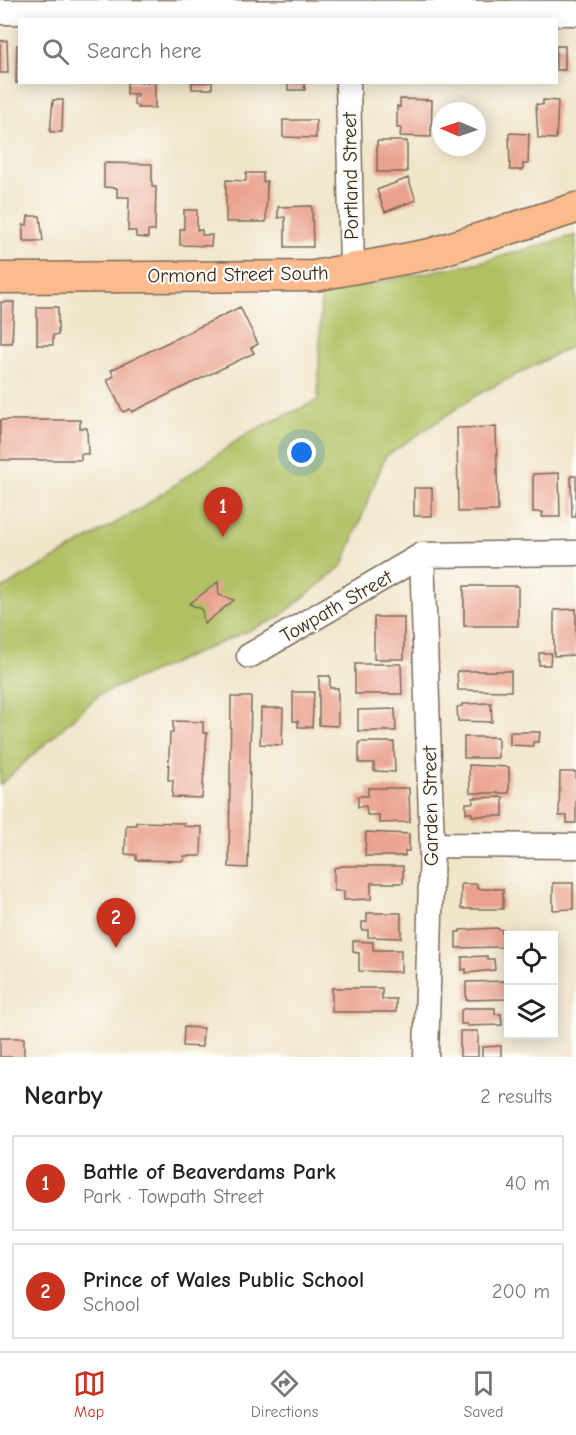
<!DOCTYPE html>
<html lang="en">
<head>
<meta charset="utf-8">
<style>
	:root { --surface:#fff; --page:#f6f6f6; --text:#222; --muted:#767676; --line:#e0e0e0; --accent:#c8321e }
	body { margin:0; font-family:"Comic Neue",sans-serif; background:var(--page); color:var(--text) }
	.controls { position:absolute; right:18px; bottom:18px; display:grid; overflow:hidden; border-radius:0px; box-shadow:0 3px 15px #0003 }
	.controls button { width:54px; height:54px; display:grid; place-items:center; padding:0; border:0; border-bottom:2px solid var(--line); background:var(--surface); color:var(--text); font:30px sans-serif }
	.compass { position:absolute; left:432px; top:102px; width:54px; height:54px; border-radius:50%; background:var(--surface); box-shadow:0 3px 15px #0003; rotate:272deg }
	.you { position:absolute; left:302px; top:453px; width:21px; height:21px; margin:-15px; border:4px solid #fff; border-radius:50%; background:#1a73e8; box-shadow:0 0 0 9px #1a73e833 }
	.badge { display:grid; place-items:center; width:39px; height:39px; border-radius:50%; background:var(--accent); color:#fff; font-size:20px; font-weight:700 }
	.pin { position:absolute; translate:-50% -50px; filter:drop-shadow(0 2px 3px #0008) }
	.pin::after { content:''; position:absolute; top:32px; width:21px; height:18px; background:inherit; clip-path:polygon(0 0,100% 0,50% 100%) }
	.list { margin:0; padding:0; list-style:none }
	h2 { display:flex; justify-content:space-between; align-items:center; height:78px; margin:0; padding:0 24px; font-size:26px }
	h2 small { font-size:20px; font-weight:400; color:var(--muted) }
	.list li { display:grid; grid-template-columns:39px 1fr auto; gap:18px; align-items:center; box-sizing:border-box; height:96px; margin:0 12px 12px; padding:0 12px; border:2px solid var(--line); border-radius:0px }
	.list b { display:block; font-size:22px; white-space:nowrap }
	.list p { margin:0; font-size:20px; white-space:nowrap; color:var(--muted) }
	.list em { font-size:20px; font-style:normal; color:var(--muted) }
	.icon { flex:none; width:33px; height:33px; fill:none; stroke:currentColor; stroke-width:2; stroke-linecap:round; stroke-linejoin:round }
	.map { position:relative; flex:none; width:576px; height:1057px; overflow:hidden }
	.search { position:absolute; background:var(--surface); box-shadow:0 3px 15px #0003; left:18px; right:18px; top:18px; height:66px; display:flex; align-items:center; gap:15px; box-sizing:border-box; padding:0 21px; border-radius:0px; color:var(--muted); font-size:22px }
	.sheet { height:294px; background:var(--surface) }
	nav { display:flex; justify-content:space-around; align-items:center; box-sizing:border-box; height:84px; border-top:2px solid var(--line); background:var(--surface); font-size:16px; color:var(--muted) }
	nav a { display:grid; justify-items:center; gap:3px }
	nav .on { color:var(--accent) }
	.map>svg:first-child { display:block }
	.green { fill:#b0c164; stroke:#767641; stroke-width:1.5 }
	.building { fill:#eaa28f }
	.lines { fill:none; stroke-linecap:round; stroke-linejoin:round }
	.minor-casing { stroke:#7b6b5a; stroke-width:27 }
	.major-casing { stroke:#7b6b5a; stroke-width:33 }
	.minor { stroke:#fff; stroke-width:24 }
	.major { stroke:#fbbb8c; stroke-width:30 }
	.labels { text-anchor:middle; stroke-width:4.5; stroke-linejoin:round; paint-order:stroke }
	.street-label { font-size:20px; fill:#3b2a1e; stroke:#fdfcf7 }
</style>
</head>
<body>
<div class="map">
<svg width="576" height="1057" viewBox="0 0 576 1057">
	<rect width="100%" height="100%" fill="#fdfcf7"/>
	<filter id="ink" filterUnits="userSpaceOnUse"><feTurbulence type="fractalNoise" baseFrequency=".0167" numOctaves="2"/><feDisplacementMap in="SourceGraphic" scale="12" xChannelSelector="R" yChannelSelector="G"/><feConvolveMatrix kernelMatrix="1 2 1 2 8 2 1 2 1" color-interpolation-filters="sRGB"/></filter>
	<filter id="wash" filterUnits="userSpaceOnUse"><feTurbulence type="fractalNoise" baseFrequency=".008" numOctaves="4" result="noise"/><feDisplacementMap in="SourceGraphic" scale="24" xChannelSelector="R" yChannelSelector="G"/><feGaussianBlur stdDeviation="1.35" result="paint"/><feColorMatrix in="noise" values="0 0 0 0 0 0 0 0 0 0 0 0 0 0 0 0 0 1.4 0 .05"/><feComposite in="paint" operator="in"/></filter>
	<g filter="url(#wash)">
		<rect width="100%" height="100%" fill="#f1e5ca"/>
		<path class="green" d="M576,235v109l-99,51 -92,62 -42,108 -65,53 -179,77 -99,90v-195l140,-81 108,-76 70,-33 3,-107 164,-32z"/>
		<g id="blocks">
			<path class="building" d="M7,40l1,33h-8v-32z
				M17,45h3v38h-4z
				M556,46h9v24h-9z
				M127,82h28v26h-17v-2l-4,-1v-8h4v-3h-11z
				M192,82h20v7h-20z
				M288,82h16l1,8h-17z
				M400,99l32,1 -1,37 -31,-1 1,-8h-4v-22l3,1z
				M53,100h10l-1,32h-12z
				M543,100l15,1 -2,38 -18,-1 -2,-34 7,1z
				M283,120h33v18l-33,-1z
				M509,133l20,1 -1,30h-5v6h-13z
				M377,141h30v31h-30z
				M104,163l48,1v23h4l-1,44h-7v7l-12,-1v-6h-8l1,-34h-12v-9l-13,-1z
				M246,173h17v9l4,-1 -1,41h-40v-42l20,1z
				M408,178l8,22 -31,12 -8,-22z
				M312,206l1,41h-28v-30l-7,1v-11z
				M184,210h13v20h5v5h10l-1,11 -31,-1v-16h4z
				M28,216h12l3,25h-20v-16h4z
				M1,302h13l-2,41h-11z
				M37,307h21v28h-5v10h-16z
				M240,307l18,37 -7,4 3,5 -122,59 -2,-3 -7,3 -16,-32 7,-4 -3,-6z
				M0,420h80v8h7l1,26h-7v6h-81z
				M496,427l2,84 -40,1 -1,-84z
				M559,473l1,44h-18l1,-5h-10v-38z
				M571,476h5v41h-4z
				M414,488h18v28h-18z
				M218,582l1,13 15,5 -30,24 -2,-15 -13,-5z
				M464,586h54v40h-54z
				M576,609v46l-22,1v-46z
				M374,617h30v42h-30z
				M539,653h12l-1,12h-11z
				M355,664h46l1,30h-47z
				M457,671h54v20l-53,-1z
				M319,676h11v12h8v38l-19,-1z
				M293,692h21l-2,35h-14v-6h-5z
				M231,697h20l-3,171 -19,-1z
				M491,703l1,19 -34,-1 -1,-14 5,-1v-2z
				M261,708h22l-1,37 -22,-1z
				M395,709l1,22h-38v-21z
				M173,721l30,1v11h4l-5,65 -30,-1 1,-17h-5l2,-47h3z
				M510,732h30l-1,10h-6v4l-23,-1z
				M464,737h34v21h-34z
				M359,742h35l1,30 -21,-1v-8h-15z
				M469,765l40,2v26h-39z
				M560,772h16v51h-9v-7h-8z
				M368,788h41l1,34 -31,1v-8h-12l-1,-9 -8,1v-11h10z
				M503,797v19h-31v-3h-6v-10h7v-5z
				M136,822l48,1v3l18,1 -1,29h-17v5l-48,-1v-5l-11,-1 1,-29h10z
				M366,832l43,2v17h-4v5h-40z
				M343,866h60v17h-32v16l-27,1v-9h-10v-23z
				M553,883h20v26l-20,1z
				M461,884h16v5h26v20h-42z
				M367,913h34v25l-33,-1v-7h-6v-8h5z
				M496,928l6,2v17l-46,1v-16h4v-2z
				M353,941l20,1v8h28v22l-42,-1v-18l-6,-1z
				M487,956v3h7l1,11 -29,3v-4l-4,1v-13z
				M507,981v18l-41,1v-18z
				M332,988h50v11h14v13h-64z
				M467,1008h28v6h6l1,11 -35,1v-2h-6v-14z
				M184,1027l19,1 -1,19 -19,-1z
				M460,1031h18v26h-18z
				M0,1038h24v19h-24z
				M501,1046v11h-19v-10z"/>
		</g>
	</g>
	<g filter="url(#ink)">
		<use href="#blocks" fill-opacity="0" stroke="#7b6b5a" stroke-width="1.5"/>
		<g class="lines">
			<defs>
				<path id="minor" d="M0,12l576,1
					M348,82l4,188
					M422,555l10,290 -6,212
					M422,555l154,-2
					M249,656l173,-101
					M432,845l144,1"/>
				<path id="major" d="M0,278l314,-2 116,-22 146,-46"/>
			</defs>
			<use href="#minor" class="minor-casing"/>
			<use href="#major" class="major-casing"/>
			<use href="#minor" class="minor"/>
			<use href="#major" class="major"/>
		</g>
	</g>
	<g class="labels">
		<g class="street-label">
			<text transform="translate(350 176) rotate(-91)" y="7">Portland Street</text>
			<text transform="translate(238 274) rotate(-1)" y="7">Ormond Street South</text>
			<text transform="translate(336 606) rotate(-30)" y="7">Towpath Street</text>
			<text transform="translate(430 806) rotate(-91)" y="7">Garden Street</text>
		</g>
	</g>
</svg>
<div class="controls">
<button><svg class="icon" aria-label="locate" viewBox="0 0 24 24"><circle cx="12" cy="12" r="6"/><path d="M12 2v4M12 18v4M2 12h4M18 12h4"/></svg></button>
<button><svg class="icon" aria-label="layers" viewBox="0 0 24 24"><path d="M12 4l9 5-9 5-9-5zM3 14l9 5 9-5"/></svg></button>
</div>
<svg class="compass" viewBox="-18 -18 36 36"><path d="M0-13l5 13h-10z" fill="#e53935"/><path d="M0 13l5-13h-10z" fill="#767676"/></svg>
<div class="you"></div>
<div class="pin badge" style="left:223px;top:537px">1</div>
<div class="pin badge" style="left:116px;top:948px">2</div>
<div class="search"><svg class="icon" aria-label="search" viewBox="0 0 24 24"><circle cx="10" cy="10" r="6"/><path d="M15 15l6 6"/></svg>Search here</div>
</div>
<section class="sheet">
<h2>Nearby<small>2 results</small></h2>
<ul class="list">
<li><span class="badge">1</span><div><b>Battle of Beaverdams Park</b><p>Park · Towpath Street</p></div><em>40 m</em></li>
<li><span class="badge">2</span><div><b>Prince of Wales Public School</b><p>School</p></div><em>200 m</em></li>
</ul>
</section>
<nav>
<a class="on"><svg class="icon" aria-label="map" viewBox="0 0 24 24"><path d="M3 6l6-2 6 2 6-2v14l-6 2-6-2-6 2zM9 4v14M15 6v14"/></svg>Map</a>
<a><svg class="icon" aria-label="directions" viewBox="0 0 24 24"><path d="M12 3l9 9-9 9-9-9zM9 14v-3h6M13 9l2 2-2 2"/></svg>Directions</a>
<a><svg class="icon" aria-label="saved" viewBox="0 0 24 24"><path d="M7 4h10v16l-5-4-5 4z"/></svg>Saved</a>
</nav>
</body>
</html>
